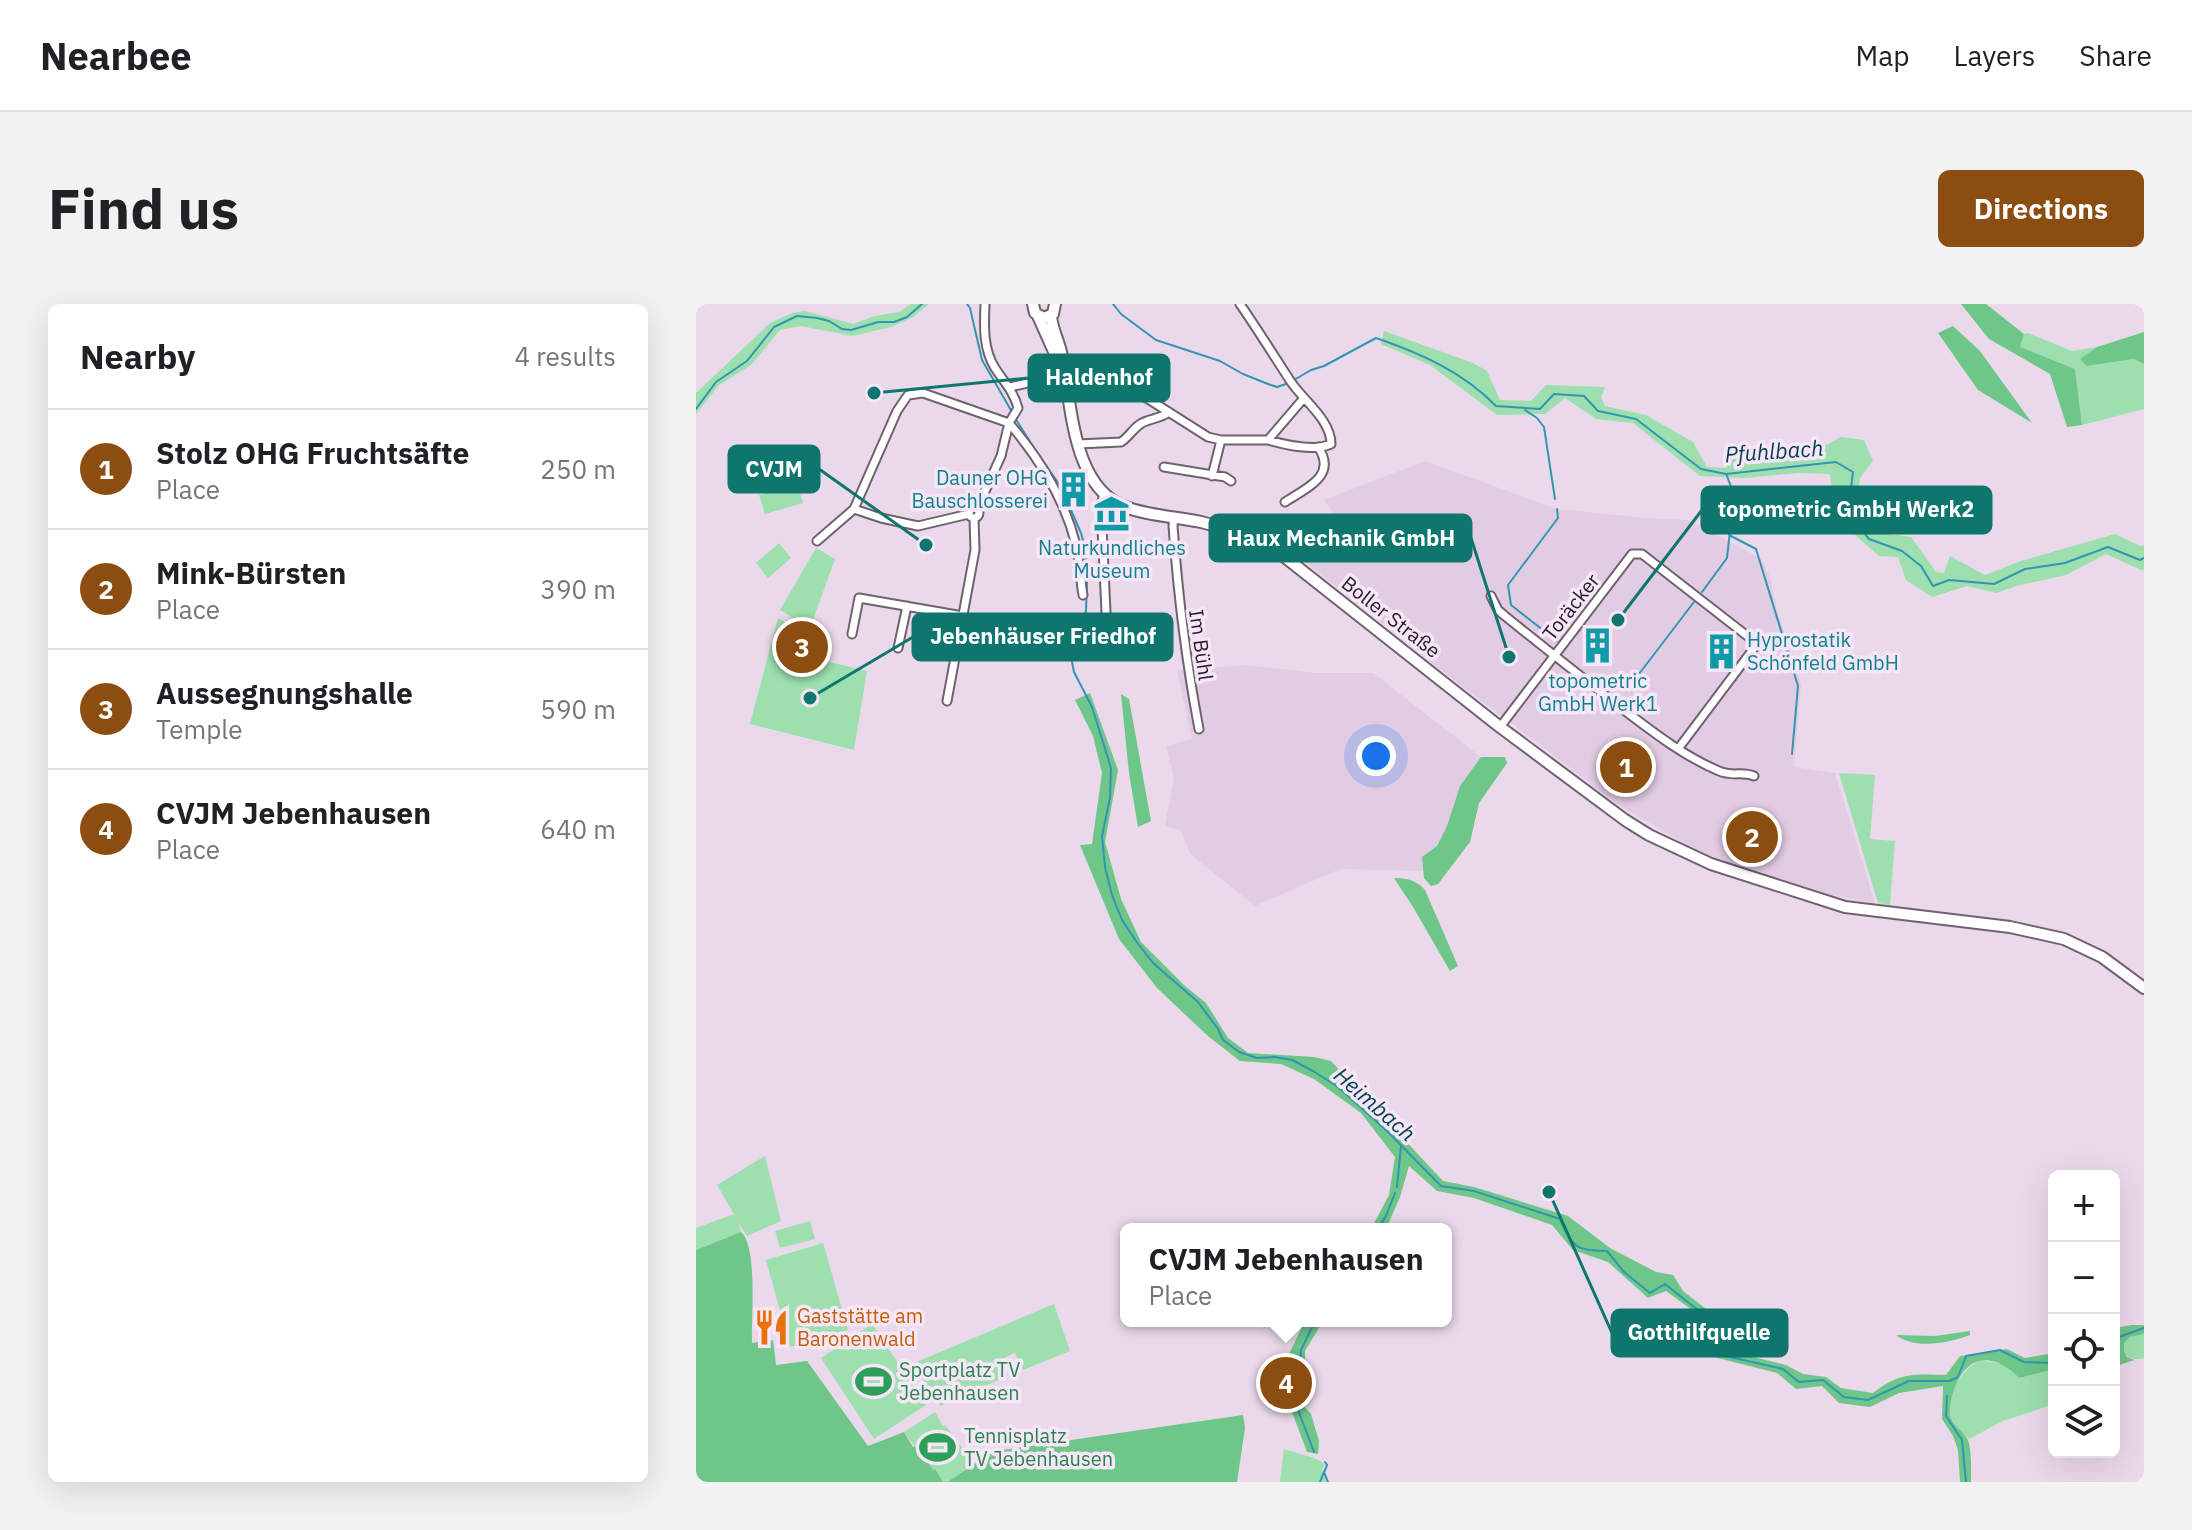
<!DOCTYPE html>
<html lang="en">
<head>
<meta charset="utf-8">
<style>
	:root { --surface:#fff; --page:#f2f2f2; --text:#202124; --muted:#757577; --line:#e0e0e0; --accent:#8b4d10 }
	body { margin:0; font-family:"IBM Plex Sans",sans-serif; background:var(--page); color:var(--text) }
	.controls { position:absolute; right:24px; bottom:24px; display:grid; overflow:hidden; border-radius:12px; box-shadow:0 8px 32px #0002 }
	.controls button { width:72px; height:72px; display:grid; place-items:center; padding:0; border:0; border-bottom:2px solid var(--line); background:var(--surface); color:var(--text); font:40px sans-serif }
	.you { position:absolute; left:680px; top:452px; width:28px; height:28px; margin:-20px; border:6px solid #fff; border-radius:50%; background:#1a73e8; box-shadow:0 0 0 12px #1a73e833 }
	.badge { display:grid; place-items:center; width:52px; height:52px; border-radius:50%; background:var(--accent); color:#fff; font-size:26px; font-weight:700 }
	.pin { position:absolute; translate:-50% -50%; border:4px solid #fff; box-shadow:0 2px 8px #0006 }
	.popup { position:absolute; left:424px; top:919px; width:332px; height:104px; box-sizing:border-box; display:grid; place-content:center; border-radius:12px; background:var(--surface); filter:drop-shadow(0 2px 6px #0005); font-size:26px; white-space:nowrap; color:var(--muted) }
	.popup b { font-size:30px; color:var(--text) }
	.popup::after { content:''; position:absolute; left:50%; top:100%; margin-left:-16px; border:16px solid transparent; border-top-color:var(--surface) }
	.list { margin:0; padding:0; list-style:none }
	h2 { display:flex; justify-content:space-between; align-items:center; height:104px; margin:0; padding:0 32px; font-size:34px }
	h2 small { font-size:26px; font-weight:400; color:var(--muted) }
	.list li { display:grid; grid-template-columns:52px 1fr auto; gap:24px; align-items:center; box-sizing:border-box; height:120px; padding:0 32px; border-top:2px solid var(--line) }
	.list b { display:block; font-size:30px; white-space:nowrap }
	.list p { margin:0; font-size:26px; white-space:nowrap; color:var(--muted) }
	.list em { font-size:26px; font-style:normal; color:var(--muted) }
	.icon { flex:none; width:44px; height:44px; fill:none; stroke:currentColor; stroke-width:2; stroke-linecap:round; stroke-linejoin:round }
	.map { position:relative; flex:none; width:1448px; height:1178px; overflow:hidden; border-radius:12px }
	header { display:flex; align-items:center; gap:48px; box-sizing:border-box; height:112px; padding:0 40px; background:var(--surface); border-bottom:2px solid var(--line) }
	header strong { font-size:38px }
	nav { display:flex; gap:44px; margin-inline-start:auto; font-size:28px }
	.intro { display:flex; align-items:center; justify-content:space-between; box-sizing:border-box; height:192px; padding:0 48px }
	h1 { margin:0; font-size:56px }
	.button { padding:20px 36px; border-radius:12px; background:var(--accent); color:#fff; font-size:28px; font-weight:700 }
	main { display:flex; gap:48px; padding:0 48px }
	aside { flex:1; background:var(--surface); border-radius:12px; box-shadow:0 8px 32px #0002 }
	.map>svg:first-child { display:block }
	.built { fill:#e2cce3 }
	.green { fill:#9ddfaf }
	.forest { fill:#6ec689 }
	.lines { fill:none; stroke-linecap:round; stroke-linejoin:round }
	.stream { stroke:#3296b1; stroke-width:2 }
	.street-casing { stroke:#706170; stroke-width:11 }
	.secondary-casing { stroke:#706170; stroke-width:14 }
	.street { stroke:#fff; stroke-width:7 }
	.secondary { stroke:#fff; stroke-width:10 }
	.labels { text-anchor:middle; stroke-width:7; stroke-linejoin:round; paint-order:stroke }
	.culture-label { font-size:20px; fill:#0d838f; stroke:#f7e6f7 }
	.street-label { font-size:20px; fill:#262027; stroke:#f7e6f7 }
	.food-label { font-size:20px; fill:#c56008; stroke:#f7e6f7; text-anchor:start }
	.leisure-label { font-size:20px; fill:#27864d; stroke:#f7e6f7; text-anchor:start }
	.water-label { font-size:22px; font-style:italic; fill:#023f4d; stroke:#f7e6f7 }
	.leader { fill:none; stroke:#0f766e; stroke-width:3 }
	.callout-dot { fill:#0f766e; stroke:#f7e6f7; stroke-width:3 }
	.callout { fill:#0f766e; stroke:#0f766e; stroke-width:3 }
	.callout-label { font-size:22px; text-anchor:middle; font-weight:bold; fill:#fff }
</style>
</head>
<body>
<header>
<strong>Nearbee</strong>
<nav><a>Map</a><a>Layers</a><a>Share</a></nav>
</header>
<div class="intro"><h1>Find us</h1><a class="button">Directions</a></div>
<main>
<aside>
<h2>Nearby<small>4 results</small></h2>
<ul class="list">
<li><span class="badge">1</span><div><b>Stolz OHG Fruchtsäfte</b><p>Place</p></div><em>250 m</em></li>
<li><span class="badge">2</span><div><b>Mink-Bürsten</b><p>Place</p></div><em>390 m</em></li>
<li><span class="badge">3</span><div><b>Aussegnungshalle</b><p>Temple</p></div><em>590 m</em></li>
<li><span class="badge">4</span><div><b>CVJM Jebenhausen</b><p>Place</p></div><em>640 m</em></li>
</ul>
</aside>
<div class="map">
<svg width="1448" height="1178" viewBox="0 0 1448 1178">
	<rect width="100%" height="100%" fill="#ead9ea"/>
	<path class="built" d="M729,157l132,48 88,9 43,2 72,38 10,19 7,33 24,75 -7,82 41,6 40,130 -58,-11 -117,-40 -77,-44 -169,-128 -149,-118v-12l34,-28 -15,-22z
		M551,361l68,8h58l108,84 -21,29 -13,40 -10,20 -15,11 1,14 -83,-2 -85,37 -65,-52 -9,-23 -16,-6 9,-46 -8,-33 26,-7 -15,-69z"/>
	<path class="green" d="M215,0h18l-16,13 -22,10 -39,9 -51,-10 -21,4 -29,35 -32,20 -23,29v-21l74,-70 22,-10 13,-2 48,13 22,-8 24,-4z
		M688,27l89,32 14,8 13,29 31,1 15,-16 59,2 -4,10 4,9 41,9 47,27 14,25 19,1 4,-11 80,-3 31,-17 23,3 9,21 -13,17 -3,31 16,23 38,5 25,35 8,1 6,-17 35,19 36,-14 94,-27 25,12 4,-1v25h-3l-35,-16 -40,21 -46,10 -24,8 -29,-7 -35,11 -26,-17 -8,-23 -19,-1 -44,-39 -5,-43 -32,-1 -54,5 -44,-2 -67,-53 -37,-4 -31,-21 -20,16 -48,1 -67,-50 -49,-21z
		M1332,29l44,18 25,-4 -17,12 8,7 46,-7 10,5v45l-62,16 -7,-56 -56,-22 5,-13z
		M101,179l6,20 -38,11 -6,-19z
		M83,239l12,15 -23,20 -12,-15z
		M120,244l19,11 -25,69 -30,-18z
		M82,314l35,20 -4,19 58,14 -13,79 -104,-26z
		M1143,469l36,2 -5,64 25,2 -5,64 -12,-2z
		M69,852l16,65 -34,15 -9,-14 3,10 -45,18v-22l38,-14 -17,-29z
		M114,917l5,18 -35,9 -5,-17z
		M127,939l25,87 -58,17 -24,-87z
		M358,1000l16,47 -47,19 -8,-17 -17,8 7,16 -65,29 -28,-42z
		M176,1020l54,81 -52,34 -53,-81z
		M1448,1030v24c-9,2 -14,2 -21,-6 1,-16 7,-15 21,-18z
		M1285,1056l26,5 12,13 28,-7 7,4v29l-51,17 -34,18c-5,-6 -14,-13 -17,-20 -10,-20 11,-52 29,-59z
		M239,1108l8,14 2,-1 18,24h2l10,15 -28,18h-4l-8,-12h-2l-29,-38z
		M588,1145c12,5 32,7 40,15l-2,6 5,12h-47z"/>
	<path class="forest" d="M1265,0h25l38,30 -4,13 55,22 7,56 -15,2 -17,-53 -61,-35z
		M1257,22l27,25 52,72 -54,-33 -40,-57z
		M1448,28v32l-10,-5 -47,7 -7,-7 17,-12z
		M394,389l28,77 -13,72 16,57 20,43 44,44 21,17 22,35 20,15 66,4 17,4 112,120 31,6 94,29 42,32 46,24 17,3 10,16 41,32 -5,22 6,5 61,15 17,9 23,3 15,11 32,5c27,-21 40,-19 73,-18l14,-19 47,-7 18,9 29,-5v22l-7,-4 -28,7c-26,-27 -54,-24 -66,15 -2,7 -5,18 -2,25 3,8 12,13 16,20 5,9 4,33 4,44h-11l-2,-32 -5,-14 -11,-17 1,-33 -44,7 -29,14 -31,-4 -17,-17 -26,3 -19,-16 -63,-16 -9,-8 9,-23 -48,-35 -18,7 -40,-36 -35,-12 -21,-25 -78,-27 -37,-7 -28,-25 -9,31 -14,32h-15l18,-34 6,-38 -34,-44 -47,-34 -33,-15 -41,-3 -31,-24 -52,-49 -38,-49 -39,-94 12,-1 10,-71 -9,-37 -18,-36z
		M425,390l8,5 22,122 -13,6 -9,-54z
		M785,453h24l2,6 -28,40 -9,39 -32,42 -7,2 -7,-8 -2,-21 15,-11 10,-20 13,-40z
		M698,574c13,0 22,2 31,12l33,76 -8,5 -37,-64z
		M45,928c17,14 10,88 11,111l21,-3 3,25 31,-4 61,85 36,-14 9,15 2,-1 8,12 2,-1 8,13 2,-1 8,13h-247v-232z
		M609,1017h18l-18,30v29l-4,23 10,11 8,27 -1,13 -11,-2 -15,-40 -3,-39v-19z
		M1436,1021h12v9l-14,3 -6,6v9l3,5 7,3 -20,7v-39z
		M1274,1027v4c-21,8 -55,15 -74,0l39,1z
		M547,1111l2,13 -8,54h-290l48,-31z"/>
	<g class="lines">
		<path class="stream" d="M271,0l3,4 12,52 30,52
			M417,0l8,10 35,26 64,21 23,13 25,10 9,3 12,-4
			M598,76l17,-10 13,-4 52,-28c44,15 87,34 120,68l44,3 14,-15 30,2 14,15 38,8 65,50 25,5 110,-12 17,10 -5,41 21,26 33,12 19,15 12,20 16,-6 45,4 31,-15 40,-6 43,-16 32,13 4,-2
			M0,105l20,-27 31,-21 27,-34 23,-11 20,2 12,3 13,8 9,1 27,-8h16l13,-5 15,-13
			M829,106l12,8 7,9 11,72
			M319,114l19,30 27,39 20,46 4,15 2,33 -1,30 -11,36 -3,15 2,10 18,35 19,61 -1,30 -8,38 3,31 7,28 10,25 14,21 17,22 45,39 20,27 5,11 16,12 18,6 18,-1 17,3 21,11 25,16 49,44 54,55 33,5 86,28c13,29 15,31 47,32l17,21 26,21 15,-9 53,42 1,3 -5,18 3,6 8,3 58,13 16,13 24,-2 21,17 24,3 41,-19h41l8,-4 8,-21 34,-6 24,12 30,1
			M1031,172l6,16 -2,29
			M861,205l1,9 -50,67 3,20 46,36
			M1033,231l27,14 42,137 -6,68
			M1006,288l25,-34 3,-27
			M930,387l68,-89
			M701,883l4,-41
			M682,925l8,-13 9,-23
			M1418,1044l5,-11 25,-9
			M1251,1092l-1,20 16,24 4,42
			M618,1148l-17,-45 4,-57 14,-29
			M628,1168l4,10
			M624,1178l7,-17 -2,-3"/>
		<defs>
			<path id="street" d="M544,0c18,26 34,52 51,78 13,19 40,38 40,62 -17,8 -45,1 -63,-4
				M314,83l53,-12 16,5 40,4 15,6 74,47 13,3h47l36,-42
				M313,119c30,35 56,77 67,122 4,16 4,34 7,50
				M382,140l43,-2c8,-5 13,-15 21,-19 9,-5 18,-4 27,-11
				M468,163l61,10 6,4
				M516,172l9,-36
				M408,189l-3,13 6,127
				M589,198c21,-14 53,-26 33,-55
				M273 209a5 5 0 1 1 10 0a5 5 0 1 1-10 0Z
				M158,205l27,9 37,8 51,-12
				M281,205l24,-53 8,-33 9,-15c-4,-16 -14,-26 -23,-40 -12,-19 -11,-42 -10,-64
				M478,213l-1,9c5,69 13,135 26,203
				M121,237l37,-32 43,-98 11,-16 15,-2 86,30
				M795,292l7,14 7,6c37,30 74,59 111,88 32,24 65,51 103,67 14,6 22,0 35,5
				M156,330l7,-36 104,18
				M202,344l9,-42
				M251,397l28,-151 -1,-32
				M804,423l132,-173h10l113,88 -1,6 -76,101"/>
			<path id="secondary" d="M337,0l2,9 9,5 9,-4 2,-10
				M342,12l17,38
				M355,12c1,13 7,23 10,36 11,48 9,137 67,156 23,8 50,9 73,14 31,7 59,19 85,36l214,169 125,93 24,15 62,29 134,43 165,20 54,12 38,18 42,31"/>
		</defs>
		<use href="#street" class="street-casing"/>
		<use href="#secondary" class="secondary-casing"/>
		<use href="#street" class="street"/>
		<use href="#secondary" class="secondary"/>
	</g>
	<defs>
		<symbol id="building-bare" viewBox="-9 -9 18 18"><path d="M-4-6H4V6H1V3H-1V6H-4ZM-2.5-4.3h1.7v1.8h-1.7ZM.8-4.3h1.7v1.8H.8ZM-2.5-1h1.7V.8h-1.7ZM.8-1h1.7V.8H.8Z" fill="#0f9aa8" stroke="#f7e6f7" stroke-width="2.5" paint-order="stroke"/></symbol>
		<symbol id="museum-bare" viewBox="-9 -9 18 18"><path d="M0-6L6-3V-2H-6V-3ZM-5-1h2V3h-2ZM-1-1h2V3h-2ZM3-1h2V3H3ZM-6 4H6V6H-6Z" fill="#0f9aa8" stroke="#f7e6f7" stroke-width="2.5" paint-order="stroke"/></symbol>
		<symbol id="restaurant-bare" viewBox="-9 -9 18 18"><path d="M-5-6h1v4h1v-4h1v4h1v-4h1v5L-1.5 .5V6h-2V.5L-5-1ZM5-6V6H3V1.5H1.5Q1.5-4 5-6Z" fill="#e8710a" stroke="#f7e6f7" stroke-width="2.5" paint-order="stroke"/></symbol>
		<symbol id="stadium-bare" viewBox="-9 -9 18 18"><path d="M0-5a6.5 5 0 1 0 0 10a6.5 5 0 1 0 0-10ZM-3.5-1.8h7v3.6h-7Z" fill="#2e9e5b" stroke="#f7e6f7" stroke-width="2.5" paint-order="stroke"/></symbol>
	</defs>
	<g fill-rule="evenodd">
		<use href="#building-bare" x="352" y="160" width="51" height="51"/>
		<use href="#museum-bare" x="390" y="184" width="51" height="51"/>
		<use href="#building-bare" x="876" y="316" width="51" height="51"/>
		<use href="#building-bare" x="1000" y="322" width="51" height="51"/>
		<use href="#restaurant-bare" x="50" y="998" width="51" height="51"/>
		<use href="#stadium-bare" x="152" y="1052" width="51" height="51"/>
		<use href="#stadium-bare" x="216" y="1118" width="51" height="51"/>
	</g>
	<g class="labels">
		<g class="culture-label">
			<text x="352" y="181" text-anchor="end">Dauner OHG<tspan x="352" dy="23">Bauschlosserei</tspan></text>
			<text x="416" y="251">Naturkundliches<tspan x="416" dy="23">Museum</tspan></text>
			<text x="1051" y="343" text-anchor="start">Hyprostatik<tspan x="1051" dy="23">Schönfeld GmbH</tspan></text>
			<text x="902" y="384">topometric<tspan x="902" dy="23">GmbH Werk1</tspan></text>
		</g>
		<g class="street-label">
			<text transform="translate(875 303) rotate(-52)" y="7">Toräcker</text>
			<text transform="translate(695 313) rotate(38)" y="7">Boller Straße</text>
			<text transform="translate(505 341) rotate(82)" y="7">Im Bühl</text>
		</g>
		<g class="food-label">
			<text x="101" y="1019">Gaststätte am<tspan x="101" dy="23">Baronenwald</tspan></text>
		</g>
		<g class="leisure-label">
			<text x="203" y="1073">Sportplatz TV<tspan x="203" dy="23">Jebenhausen</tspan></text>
			<text x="268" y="1139">Tennisplatz<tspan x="268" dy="23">TV Jebenhausen</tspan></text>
		</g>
		<g class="water-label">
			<text transform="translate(1078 147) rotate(-4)" y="8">Pfuhlbach</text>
			<text transform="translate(679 800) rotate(41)" y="8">Heimbach</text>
		</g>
	</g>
	<path class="leader" d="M178 89L333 74M230 241L123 165M922 316L1006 206M813 353L775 234M114 394L217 333M853 888L916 1029"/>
	<g class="callout-dot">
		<circle cx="178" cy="89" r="8"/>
		<circle cx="230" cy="241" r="8"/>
		<circle cx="922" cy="316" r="8"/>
		<circle cx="813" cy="353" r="8"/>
		<circle cx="114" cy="394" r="8"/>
		<circle cx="853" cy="888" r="8"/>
	</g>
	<g class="callout">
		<rect x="333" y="51" width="140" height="46" rx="8"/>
		<rect x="33" y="142" width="90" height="46" rx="8"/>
		<rect x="1006" y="183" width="289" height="46" rx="8"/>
		<rect x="514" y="211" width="261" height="46" rx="8"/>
		<rect x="217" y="310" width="259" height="46" rx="8"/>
		<rect x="916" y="1006" width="175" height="46" rx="8"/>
	</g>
	<g class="callout-label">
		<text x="403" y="81">Haldenhof</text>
		<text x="78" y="173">CVJM</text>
		<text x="1150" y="213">topometric GmbH Werk2</text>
		<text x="645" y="242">Haux Mechanik GmbH</text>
		<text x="347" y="340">Jebenhäuser Friedhof</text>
		<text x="1003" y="1036">Gotthilfquelle</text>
	</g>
</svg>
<div class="controls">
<button>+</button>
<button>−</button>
<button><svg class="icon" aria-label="locate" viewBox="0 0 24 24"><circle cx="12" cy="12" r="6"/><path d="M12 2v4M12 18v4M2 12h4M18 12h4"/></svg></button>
<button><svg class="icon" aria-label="layers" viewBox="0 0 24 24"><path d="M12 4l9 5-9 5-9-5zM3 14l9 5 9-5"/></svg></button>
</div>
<div class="you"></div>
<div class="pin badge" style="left:930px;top:463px">1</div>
<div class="pin badge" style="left:1056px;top:533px">2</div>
<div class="pin badge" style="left:106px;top:343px">3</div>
<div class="pin badge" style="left:590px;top:1079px">4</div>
<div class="popup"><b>CVJM Jebenhausen</b>Place</div>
</div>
</main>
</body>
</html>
